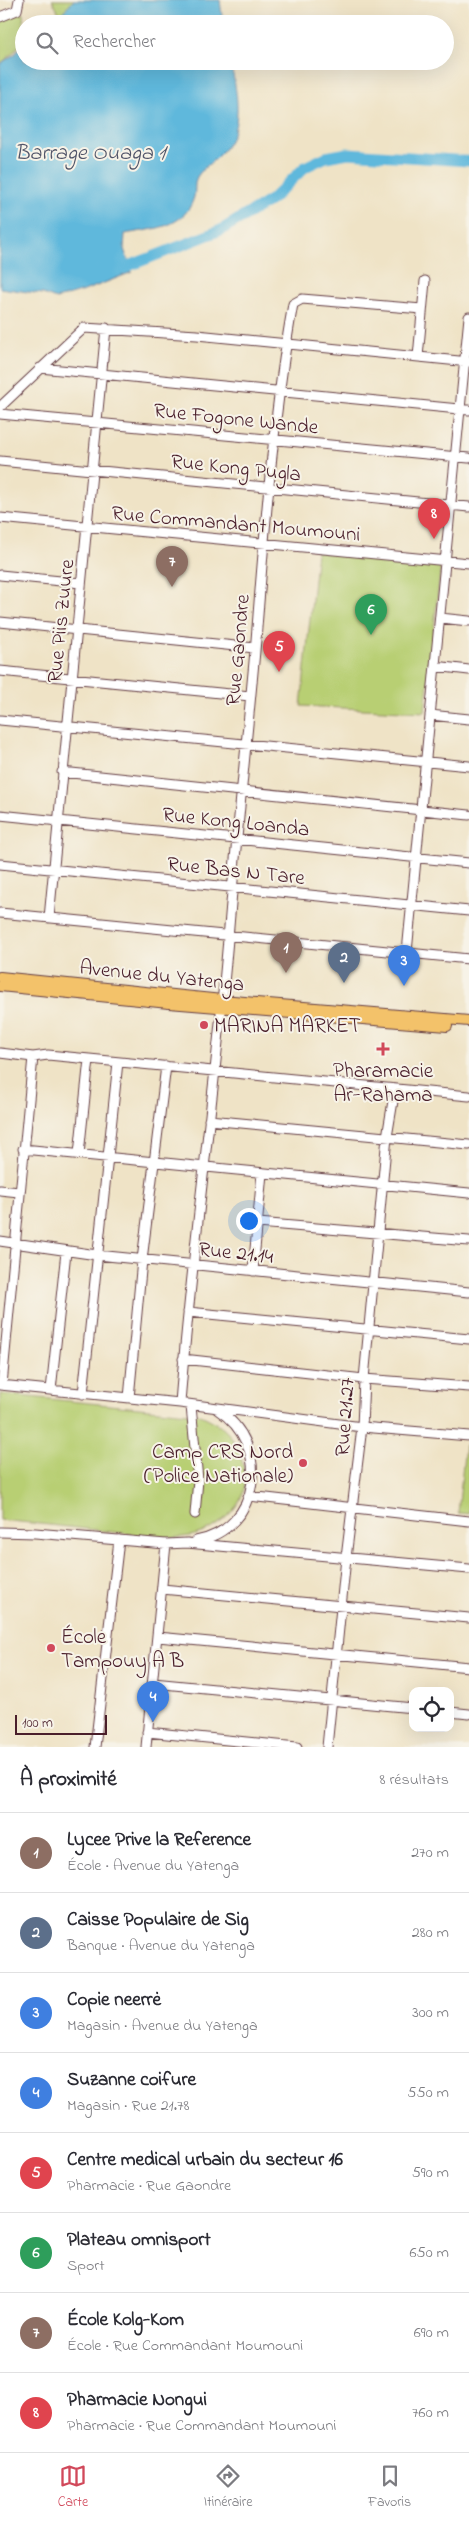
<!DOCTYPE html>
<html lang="fr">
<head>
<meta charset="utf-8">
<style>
	:root { --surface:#fff; --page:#f7f7f7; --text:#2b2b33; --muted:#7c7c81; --line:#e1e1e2; --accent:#d1495b }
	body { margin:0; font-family:"Indie Flower",sans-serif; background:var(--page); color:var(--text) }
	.controls { position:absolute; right:15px; bottom:15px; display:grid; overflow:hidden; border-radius:10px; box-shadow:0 5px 20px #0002 }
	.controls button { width:45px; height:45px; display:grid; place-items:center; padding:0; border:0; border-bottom:1px solid var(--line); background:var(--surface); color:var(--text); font:25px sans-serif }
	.scale { position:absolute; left:15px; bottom:12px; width:92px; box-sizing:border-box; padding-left:5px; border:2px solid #4a1f2b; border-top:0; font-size:14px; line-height:18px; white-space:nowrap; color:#4a1f2b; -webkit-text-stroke:4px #f7f3e8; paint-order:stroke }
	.you { position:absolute; left:248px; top:1220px; width:18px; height:18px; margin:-12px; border:4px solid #fff; border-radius:50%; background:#1a73e8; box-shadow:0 0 0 8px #1a73e833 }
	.badge { display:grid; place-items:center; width:32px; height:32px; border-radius:50%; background:var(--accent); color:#fff; font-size:16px; font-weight:700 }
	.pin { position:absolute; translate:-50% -41px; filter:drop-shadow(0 1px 2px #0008) }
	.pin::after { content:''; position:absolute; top:26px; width:18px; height:15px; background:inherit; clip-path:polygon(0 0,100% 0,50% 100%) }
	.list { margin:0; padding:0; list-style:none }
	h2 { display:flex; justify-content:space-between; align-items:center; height:65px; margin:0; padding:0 20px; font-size:21px }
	h2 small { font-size:16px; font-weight:400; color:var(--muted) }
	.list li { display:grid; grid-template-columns:32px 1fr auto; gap:15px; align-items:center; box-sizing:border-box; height:80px; padding:0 20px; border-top:1px solid var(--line) }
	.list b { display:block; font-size:19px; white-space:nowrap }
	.list p { margin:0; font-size:16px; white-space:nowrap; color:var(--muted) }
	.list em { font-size:16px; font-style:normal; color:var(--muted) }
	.icon { flex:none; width:28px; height:28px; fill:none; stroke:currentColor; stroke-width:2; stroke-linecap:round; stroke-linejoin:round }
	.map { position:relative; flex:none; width:469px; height:1747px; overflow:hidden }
	.search { position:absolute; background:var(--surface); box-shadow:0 5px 20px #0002; left:15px; right:15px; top:15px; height:55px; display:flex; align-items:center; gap:12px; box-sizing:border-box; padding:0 18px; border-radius:28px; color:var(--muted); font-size:19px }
	.sheet { height:705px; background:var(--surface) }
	nav { display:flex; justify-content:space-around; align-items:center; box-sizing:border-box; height:70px; border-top:1px solid var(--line); background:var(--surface); font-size:14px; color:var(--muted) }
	nav a { display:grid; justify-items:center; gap:2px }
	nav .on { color:var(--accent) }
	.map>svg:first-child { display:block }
	.green { fill:#b8cf73; stroke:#81774f }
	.water { fill:#5fb8dc; stroke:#546c84 }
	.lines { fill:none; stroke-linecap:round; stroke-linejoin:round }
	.river { stroke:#5fb8dc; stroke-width:11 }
	.minor-casing { stroke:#633c42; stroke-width:11 }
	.major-casing { stroke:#633c42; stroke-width:12 }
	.minor { stroke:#fff; stroke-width:9 }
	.major { stroke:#f3c26a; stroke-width:10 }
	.poi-dot { fill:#d1495b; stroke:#f7f3e8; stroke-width:2 }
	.labels { text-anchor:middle; stroke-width:4; stroke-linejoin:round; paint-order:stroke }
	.street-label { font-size:21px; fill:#4a1f2b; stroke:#f7f3e8 }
	.poi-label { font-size:21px; fill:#4a1f2b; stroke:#f7f3e8; text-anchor:start }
	.water-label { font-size:22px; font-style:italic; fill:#515569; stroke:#f7f3e8 }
</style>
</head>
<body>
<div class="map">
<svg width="469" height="1747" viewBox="0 0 469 1747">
	<rect width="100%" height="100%" fill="#f7f3e8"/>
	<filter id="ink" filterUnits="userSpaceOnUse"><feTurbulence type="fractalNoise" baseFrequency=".02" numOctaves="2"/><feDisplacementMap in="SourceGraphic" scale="10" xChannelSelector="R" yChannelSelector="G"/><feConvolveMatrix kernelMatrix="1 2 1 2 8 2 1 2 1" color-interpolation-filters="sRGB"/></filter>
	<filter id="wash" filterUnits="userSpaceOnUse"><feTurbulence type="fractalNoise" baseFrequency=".0096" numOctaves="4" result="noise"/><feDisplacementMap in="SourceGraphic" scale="20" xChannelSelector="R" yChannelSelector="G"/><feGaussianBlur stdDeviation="1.12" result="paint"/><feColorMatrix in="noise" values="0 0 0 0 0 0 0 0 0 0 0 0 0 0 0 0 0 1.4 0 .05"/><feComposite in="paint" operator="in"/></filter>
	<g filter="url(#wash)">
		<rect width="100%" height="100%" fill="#efe3c6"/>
		<path class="green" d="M52,0h22l-14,15z
			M23,13c2,29 0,32 -23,51v-43z
			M317,551l124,12 -16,149 -124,-6z
			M0,1394l198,20c29,12 39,25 46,55 8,32 -25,62 -54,67 -22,4 -47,-1 -69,-3 -40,-5 -81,-9 -121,-13z
			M465,1445h4v69l-11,-1z"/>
		<path class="water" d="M74,0h146l3,24h-171z
			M24,43v18h206c7,30 15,67 -9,92 -7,8 -16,13 -22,21 -7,8 -2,17 -6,26 -10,29 -43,29 -68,34l-1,15 8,23 -48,19 -28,8 -13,-5 -43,-6v-224l16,-11z"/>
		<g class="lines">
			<path class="river" d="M116,271l105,-41 50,-30 34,-33 21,-10 22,-4 121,8"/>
		</g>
	</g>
	<g filter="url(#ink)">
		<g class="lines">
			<defs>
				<path id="minor" d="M0,17l17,-7 2,-10
					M418,357l7,-76
					M40,368l429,42
					M0,407l84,-79 113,7 272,27
					M0,414l469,44
					M0,461l469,46
					M0,518l469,45
					M0,575l81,8
					M440,618l29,3
					M0,622l255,26
					M435,666l34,4
					M0,671l250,25
					M430,715l39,4
					M0,720l469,46
					M62,772l407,43
					M0,815l469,48
					M0,864l469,47
					M0,913l469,46
					M49,918l57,-590
					M407,952l62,-635
					M0,1053l33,4 15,-2 421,41
					M209,1120l260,25
					M23,1149l446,44
					M79,1154l10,-95
					M0,1190l19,2
					M258,1223l211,18
					M0,1241l97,14 372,37
					M253,1271l9,-98
					M188,1312l281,27
					M183,1359l181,20 105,8
					M0,1385l180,18 182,24 107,9
					M2,1385l31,-328
					M51,1390l15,-138
					M83,1394l35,-332
					M129,1398l13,-138 24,-194
					M180,1403c12,-155 35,-309 48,-464 8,-100 19,-199 28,-299 9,-112 17,-225 37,-336l9,-5 120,10
					M191,1406l7,74 -3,34
					M249,1496l220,25
					M0,1532l35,1 131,11 21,-1 282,26
					M196,1541c65,-12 76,-96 22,-131
					M162,1589l307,29
					M158,1637l311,30
					M153,1683l260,25
					M450,1712l19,2
					M147,1732l150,15
					M95,1747l24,-207
					M146,1747l20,-203
					M327,1747l19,-189 16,-131 2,-48 23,-242 8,-48"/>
				<path id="major" d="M0,977l222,23 247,21
					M0,986l169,17 278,23"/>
			</defs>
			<use href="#minor" class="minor-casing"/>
			<use href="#major" class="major-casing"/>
			<use href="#minor" class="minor"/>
			<use href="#major" class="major"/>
		</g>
	</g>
	<g class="poi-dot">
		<circle cx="204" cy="1025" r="5"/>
		<path d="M380.5 1041.5h5v5h5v5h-5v5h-5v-5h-5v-5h5z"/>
		<circle cx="303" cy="1463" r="5"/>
		<circle cx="51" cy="1648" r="5"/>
	</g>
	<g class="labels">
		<g class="street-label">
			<text transform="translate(236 418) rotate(6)" y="7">Rue Fogone Wande</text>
			<text transform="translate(236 467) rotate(6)" y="7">Rue Kong Pugla</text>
			<text transform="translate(236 523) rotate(5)" y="7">Rue Commandant Moumouni</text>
			<text transform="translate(60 621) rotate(-84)" y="7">Rue Piis Zuure</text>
			<text transform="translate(237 650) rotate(-85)" y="7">Rue Gaondre</text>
			<text transform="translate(236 821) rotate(6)" y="7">Rue Kong Loanda</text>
			<text transform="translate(236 870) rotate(6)" y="7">Rue Bas N Tare</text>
			<text transform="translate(162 975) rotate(6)" y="7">Avenue du Yatenga</text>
			<text transform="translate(236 1252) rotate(6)" y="7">Rue 21.14</text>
			<text transform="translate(344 1417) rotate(-86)" y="7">Rue 21.27</text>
		</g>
		<g class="poi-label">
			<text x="214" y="1032">MARINA MARKET</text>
			<text x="383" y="1077" text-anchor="middle">Pharamacie<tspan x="383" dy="24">Ar-Rahama</tspan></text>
			<text x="293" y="1458" text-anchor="end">Camp CRS Nord<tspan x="293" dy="24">(Police Nationale)</tspan></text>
			<text x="61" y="1643">École<tspan x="61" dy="24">Tampouy A B</tspan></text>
		</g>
		<g class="water-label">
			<text x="90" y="159">Barrage Ouaga 1</text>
		</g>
	</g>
</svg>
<div class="controls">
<button><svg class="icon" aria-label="locate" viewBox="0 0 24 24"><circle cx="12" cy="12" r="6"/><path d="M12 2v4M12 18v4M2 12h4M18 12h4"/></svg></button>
</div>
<div class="scale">100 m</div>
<div class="you"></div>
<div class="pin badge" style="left:286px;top:973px;background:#8d6e63">1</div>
<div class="pin badge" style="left:344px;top:983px;background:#5c6f8a">2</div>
<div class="pin badge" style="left:404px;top:986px;background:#3f7fe0">3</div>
<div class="pin badge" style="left:153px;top:1722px;background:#3f7fe0">4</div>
<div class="pin badge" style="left:279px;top:672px;background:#e0444e">5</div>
<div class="pin badge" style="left:371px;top:635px;background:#2e9e5b">6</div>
<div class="pin badge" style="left:172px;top:587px;background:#8d6e63">7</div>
<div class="pin badge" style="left:434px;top:539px;background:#e0444e">8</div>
<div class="search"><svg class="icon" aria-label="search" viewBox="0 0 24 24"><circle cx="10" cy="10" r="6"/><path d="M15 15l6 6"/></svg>Rechercher</div>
</div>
<section class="sheet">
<h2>À proximité<small>8 résultats</small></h2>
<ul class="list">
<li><span class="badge" style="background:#8d6e63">1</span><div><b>Lycee Prive la Reference</b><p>École · Avenue du Yatenga</p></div><em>270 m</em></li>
<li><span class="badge" style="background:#5c6f8a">2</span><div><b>Caisse Populaire de Sig</b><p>Banque · Avenue du Yatenga</p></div><em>280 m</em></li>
<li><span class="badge" style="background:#3f7fe0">3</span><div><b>Copie neerrė</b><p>Magasin · Avenue du Yatenga</p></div><em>300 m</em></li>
<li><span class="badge" style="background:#3f7fe0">4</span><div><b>Suzanne coifure</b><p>Magasin · Rue 21.78</p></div><em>550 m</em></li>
<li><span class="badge" style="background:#e0444e">5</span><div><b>Centre medical urbain du secteur 16</b><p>Pharmacie · Rue Gaondre</p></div><em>590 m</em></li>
<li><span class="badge" style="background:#2e9e5b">6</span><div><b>Plateau omnisport</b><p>Sport</p></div><em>650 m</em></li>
<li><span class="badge" style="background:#8d6e63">7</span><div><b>École Kolg-Kom</b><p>École · Rue Commandant Moumouni</p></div><em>690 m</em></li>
<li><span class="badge" style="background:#e0444e">8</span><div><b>Pharmacie Nongui</b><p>Pharmacie · Rue Commandant Moumouni</p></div><em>760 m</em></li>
</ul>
</section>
<nav>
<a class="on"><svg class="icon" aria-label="map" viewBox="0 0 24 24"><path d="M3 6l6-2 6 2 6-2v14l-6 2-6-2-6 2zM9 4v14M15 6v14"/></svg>Carte</a>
<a><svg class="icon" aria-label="directions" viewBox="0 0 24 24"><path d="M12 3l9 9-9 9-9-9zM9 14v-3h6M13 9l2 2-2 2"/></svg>Itinéraire</a>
<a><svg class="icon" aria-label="saved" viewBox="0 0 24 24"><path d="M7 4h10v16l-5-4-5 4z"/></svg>Favoris</a>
</nav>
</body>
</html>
